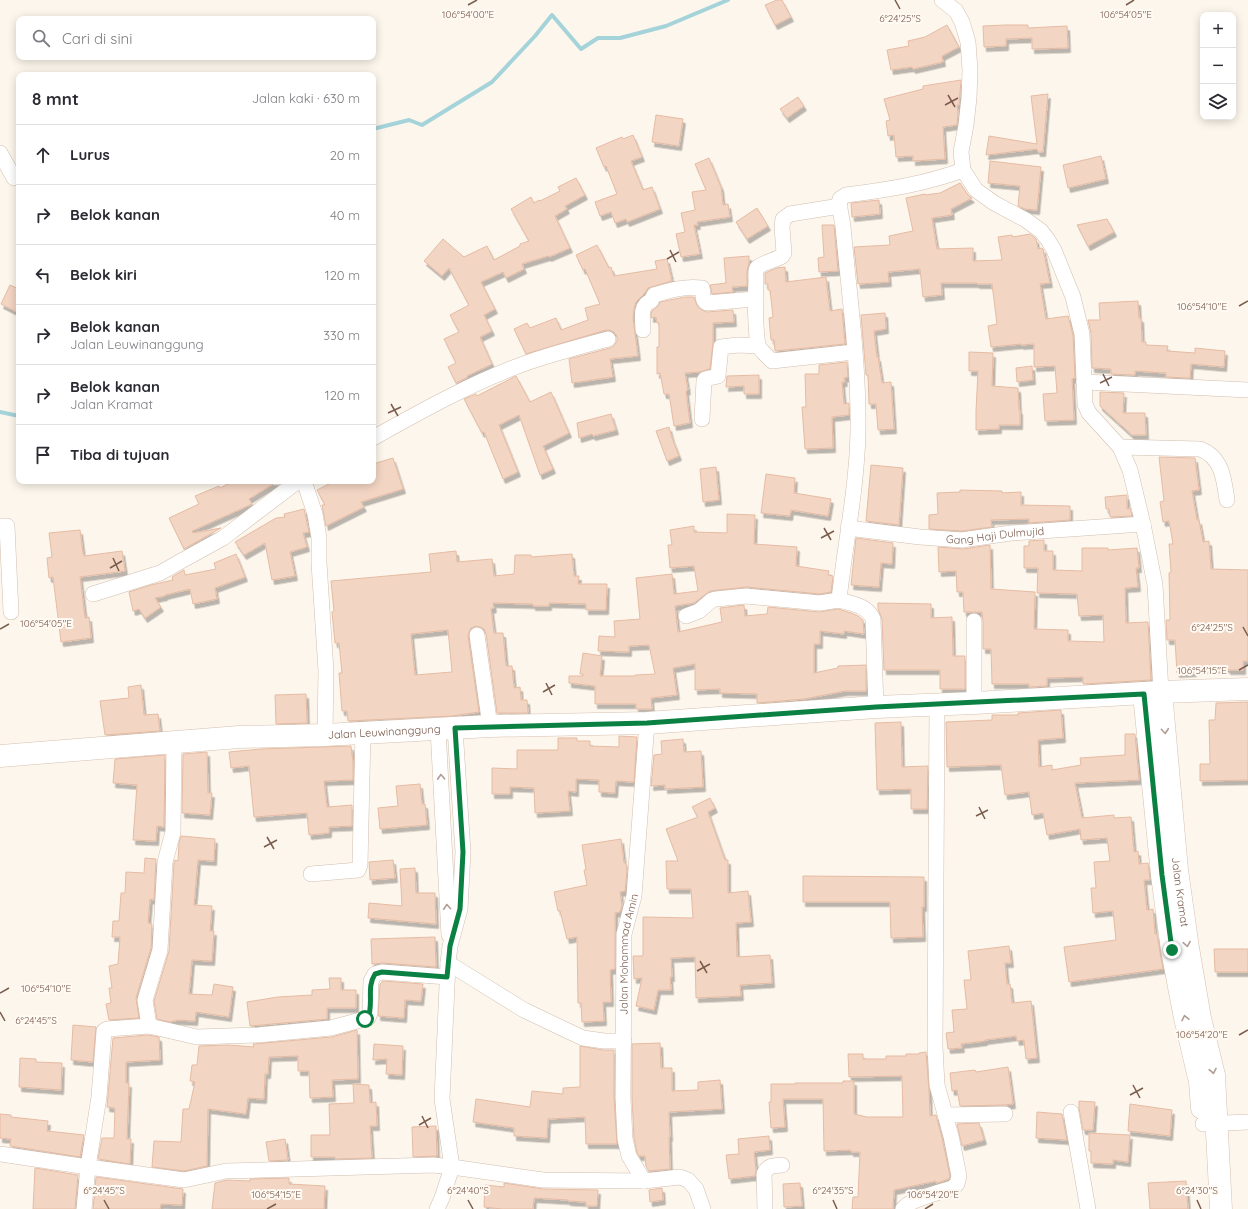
<!DOCTYPE html>
<html lang="id">
<head>
<meta charset="utf-8">
<style>
	:root { --surface:#fff; --page:#f7f7f7; --text:#2b2b33; --muted:#7c7c81; --line:#e1e1e2 }
	body { margin:0; font-family:Quicksand,sans-serif; background:var(--page); color:var(--text) }
	.controls { position:absolute; right:12px; top:12px; display:grid; overflow:hidden; border-radius:8px; box-shadow:0 2px 10px #0003 }
	.controls button { width:36px; height:36px; display:grid; place-items:center; padding:0; border:0; border-bottom:1px solid var(--line); background:var(--surface); color:var(--text); font:20px sans-serif }
	.stop { position:absolute; width:12px; height:12px; margin:-9px; border:3px solid #0b8043; border-radius:50%; background:#fff }
	.stop.end { background:#0b8043; border-color:#fff; box-shadow:0 1px 4px #0008 }
	.list { margin:0; padding:0; list-style:none }
	h2 { display:flex; justify-content:space-between; align-items:center; height:52px; margin:0; padding:0 16px; font-size:17px }
	h2 small { font-size:13px; font-weight:400; color:var(--muted) }
	.list li { display:grid; grid-template-columns:26px 1fr auto; gap:12px; align-items:center; box-sizing:border-box; height:60px; padding:0 16px; border-top:1px solid var(--line) }
	.list b { display:block; font-size:15px; white-space:nowrap }
	.list p { margin:0; font-size:13px; white-space:nowrap; color:var(--muted) }
	.list em { font-size:13px; font-style:normal; color:var(--muted) }
	.icon { flex:none; width:22px; height:22px; fill:none; stroke:currentColor; stroke-width:2; stroke-linecap:round; stroke-linejoin:round }
	.map { position:relative; flex:none; width:1248px; height:1209px; overflow:hidden }
	.search { position:absolute; background:var(--surface); box-shadow:0 2px 10px #0003; left:16px; top:16px; width:360px; height:44px; display:flex; align-items:center; gap:10px; box-sizing:border-box; padding:0 14px; border-radius:8px; color:var(--muted); font-size:15px }
	.panel { position:absolute; background:var(--surface); box-shadow:0 2px 10px #0003; left:16px; top:72px; width:360px; height:412px; border-radius:8px }
	.map>svg:first-child { display:block }
	.lines { fill:none; stroke-linecap:round; stroke-linejoin:round }
	.stream { stroke:#a5d3da; stroke-width:4 }
	.building { fill:#f3d5c3; stroke:#e6bba3; fill-rule:evenodd; filter:url(#shadow) }
	.street-casing { stroke:#d1beb0; stroke-width:16 }
	.secondary-casing { stroke:#d6c0b0; stroke-width:23 }
	.street { stroke:#fff; stroke-width:15 }
	.secondary { stroke:#fff; stroke-width:22 }
	.oneway { stroke:#af9d94 }
	.route { stroke:#0b8043; stroke-width:5 }
	.ticks { fill:none; stroke:#7a5c4d; stroke-width:1.5 }
	.labels { text-anchor:middle; stroke-width:4; stroke-linejoin:round; paint-order:stroke }
	.street-label { font-size:11px; fill:#7a5c4d; stroke:#fffaf3 }
	.ticks-label { font-size:10px; text-anchor:middle; fill:#7a5c4d; stroke:#fffaf3; stroke-width:4; stroke-linejoin:round; paint-order:stroke }
</style>
</head>
<body>
<div class="map">
<svg width="1248" height="1209" viewBox="0 0 1248 1209">
	<defs>
		<filter id="shadow"><feDropShadow dx="2.5" dy="4.5" stdDeviation="0" flood-color="#0004"/></filter>
	</defs>
	<rect width="100%" height="100%" fill="#fdf6ec"/>
	<g class="lines">
		<path class="stream" d="M373,129l36,-9 13,5 70,-43 43,-46 17,-21 29,34 17,-11h22l46,-12 62,-26
			M0,412l19,4"/>
	</g>
	<path class="building" d="M777,0h5l9,17 -16,8 -10,-20z
		M947,25l12,22 -17,9 1,6 -30,7 -1,-2 -21,3 -4,-20 22,-4 -1,-5 17,-4z
		M1005,25h23v3l39,-2 1,22 -36,1v-11l-26,1v7l-22,1 -1,-21z
		M961,80l-2,25h-2l1,7 -1,13 -14,2 2,32 -32,2v-5l-17,1 -2,-22 -6,1 -2,-15 4,-1 -6,-21 39,-10v-3z
		M1048,94l-5,58h-5l-1,-3 -51,6 3,-19 48,8 -6,-48z
		M798,97l6,9 -17,12 -7,-9z
		M656,115l27,4 -4,27 -27,-4z
		M633,135l9,22 -11,4 12,29 9,-3 8,22 -33,13 -1,-3 -11,4 -4,-11 -11,4 -5,-14 22,-8 -11,-28 -2,1 -8,-19 26,-11 1,2z
		M1101,156l5,23 -38,9 -5,-23z
		M709,158l12,29 2,18 5,-1 2,13 -33,5 1,3h-4l6,29 -19,3 -5,-23 9,-2 -4,-19 14,-3 -3,-18 14,-2 -11,-26z
		M990,161l51,6 -4,43 -12,-1 -7,-3 2,-20 -32,-3z
		M576,178l9,17 -20,11 2,3 -12,7 15,32 -21,9 -1,-1 -26,8 2,5 -18,9 -3,-6 -22,10 14,27 -11,6 8,16 -12,6 12,27 -25,12 1,1 -12,6 -8,-16 8,-4 -12,-24 15,-7 -9,-17 19,-10 -20,-37 -7,8 -18,-15 19,-22 21,18 23,-11 7,14 26,-14v-2l9,-3 -18,-32 20,-12 3,6 5,-3 1,1 20,-10 -2,-4z
		M960,183l8,12 4,3 -21,11 1,6 -20,3 5,31 36,-1v13l29,-1 -4,-23 14,-2 1,2 17,-3 5,4 1,1 2,10 4,-1 1,1 7,34 -10,1 6,35 22,-3 5,19 2,43 -3,1 2,41 -29,1 -2,-27 14,-1 -2,-27 -21,1v-23l-13,1v-1l-30,3 -3,-21 9,-2 -5,-40h-15v-1h-36l1,12 -19,2 -3,-28 -32,3 1,10 -31,2 -4,-37 36,-2 -1,-9 24,-5 -7,-33 19,-4v1l15,-2z
		M879,200l1,14 -28,3 -1,-14z
		M757,208l11,18 -21,13 -11,-17z
		M1107,219l7,13 -26,14 -11,-21z
		M822,225h12l4,46 -19,1 -1,-14 6,-1z
		M597,245l12,23 2,-1 3,9 43,-7 -2,-8 12,-2 5,22 -24,7 -4,6 -8,8 -2,6 -1,10 5,38 -28,3 3,18 -41,6 -3,-24 41,-11 4,-2 3,-5v-5l-3,-4 -4,-2h-4l-80,24 -12,-25 13,-6 3,5 26,-10 5,12 27,-10 -3,-12 15,-4 -15,-35 -2,1 -7,-15z
		M749,256v7l-2,8v15l-15,1 1,5 -21,2 -2,-9 16,-2 -2,-25z
		M785,267l1,15 40,-5 4,34 12,-2 3,35 -70,7 -1,-11h-3l-2,-22 4,-1 -3,-27h-2v-6h-3v-11l12,-5z
		M10,285l9,4v24l-18,-9z
		M685,297h9l2,6 2,4 4,3 5,2 26,-2 1,12 -21,1v20l-3,26 -11,3 -14,1 3,17 -2,1 4,32 -16,3 -5,-32h-5l-4,-21 -3,1v-27h2v-24h-2l-1,-6 -5,1v-4l1,-3 7,-6 1,-3z
		M1138,301l1,17h2l1,24h4v3l22,1 -1,5 28,2v-5l30,3 -1,16 -33,-3 -1,14 -24,-1v-4l-31,-2v4l-24,-1v-5l-19,-1 -1,-35 -3,-13h12l-1,-17z
		M885,313l1,16 -12,2 3,26h1l4,26 9,-1 3,47 -16,1 -2,-26h-7l-1,-29h-2l-5,-60z
		M969,352l24,1 -1,33 26,2 1,22h1v15h-21v4l-23,1v-19l2,-40h-9z
		M847,362l1,15 -4,1 1,4h-3l2,22 5,-1v12l-17,2 1,31 -28,1 -3,-42h4l-1,-33h14v-9z
		M1032,366l1,14 -16,2 -1,-14z
		M759,375v19h-15v-8l-18,1 1,-11z
		M516,376l14,26 21,-10 18,41 -26,13 10,23 -13,6 -21,-60 -20,10 19,47 -15,7 -19,-47 -2,1 -18,-34 12,-5 1,2z
		M1100,392l24,1 -1,20h22l1,22h-14l-32,-29z
		M611,414l5,16 -23,6 -1,-2 -13,4 -2,-15z
		M669,427l3,11 7,18 -12,5 -11,-30z
		M1159,457l36,1 4,32 -7,1 5,29h2l4,22 6,-1 2,28 37,1v91h-5v9h-15v-2l-34,1v3l-17,1 -2,-33h-8l-1,-20h4v-2l-1,-45 2,-1 -2,-28h4l-4,-23 -6,1 -3,-20 4,-1z
		M393,458l10,31 -42,13 3,5 -38,19 -4,-21h3l-8,-15 18,-9h38v-17z
		M871,465l32,3 -4,57 -33,-4z
		M716,467l3,33 -16,2 -3,-33z
		M766,474l29,4 -1,15 37,6 -3,17 -37,-6 -1,6 -29,-3z
		M234,481h44l-29,18 3,5 -60,27 1,2 28,-5 -37,21 -15,-31 30,-14 -4,-8 24,-10 1,2z
		M960,490l42,1v2l19,-1v13l49,1v14l-41,3v-4l-38,1 1,7 -30,4 -33,-2v-14l9,-1 -1,-21 23,-1z
		M1127,495v14l3,-1 2,8 -22,1 -1,-8h-3l-1,-12z
		M304,509l5,23 -6,1 4,14 -17,5 5,24 -23,4 -7,-37 -21,12 -9,-13 41,-24 9,-1 -1,-3z
		M727,514l28,1 -1,29 43,3 -1,19 33,5 -1,4 5,1 -2,16 -11,2 -73,-7 -37,4 -16,12 -19,3 3,26 44,-10 -2,-14 24,-3 1,11 22,-2 1,-7 51,5 19,-3 13,4 7,3 5,4 1,14 -20,-3v3l-24,-3v13h-6v29l24,-5v-2l28,-1v26h-21l-41,8 -47,4v-9l-37,-1v-4l-25,1v-26l-22,4 4,27 -26,3 1,11h-16v-5h-41v-18l-26,-3v-7h14v-2h-3l3,-21 19,3 -2,20h35v-1l20,-1 -6,-29 -20,1v6l-31,-1 1,-15 16,1 -1,-16 26,-2 -4,-41 36,-4 2,20 24,-3 -4,-25 -24,2 -2,-23h4l-2,-15 24,-4v6l33,1z
		M80,530l3,24h1v2l38,-5 3,20 -45,6 5,41 4,-1 2,21 -30,4 -8,-65 -4,1 -2,-20 5,-1 -3,-24z
		M856,538l37,5 -1,21 -11,-1 -2,24 -28,-2z
		M1044,540v11h9v19l29,1v-23h26v2l29,-2 2,20h-3l2,19 -13,1 1,35 22,-1 3,58 -68,4v-7l-36,1v8l-18,1v-3h-37l-1,-35h-8v-28l-1,-9h-18l-1,-20h-6l-1,-21 -17,1 -1,-25 25,2 27,-4 1,44 44,3 -1,37 34,1v11l36,1 -1,-27 -24,1 -2,-22 -40,-1 1,-25h-14v-22h5v-5z
		M456,551l1,11 35,-3 2,17 20,-2 1,-19h16v2l41,-3 2,22h5l-1,8h29l-1,26h-20v-6l-37,-1v3h-16v-2l-40,-1 1,5 -3,1 3,24h9l3,33h6l2,22 6,-1 1,13h6l1,13h-31l-11,-79 -2,-5 -4,-2 -4,-1 -5,2 -2,4 -1,4 11,76 -27,4 -104,5 -1,-10h-5l-3,-38h3l-3,-30h-4l-3,-31 2,-1 -3,-30 100,-9 -2,-18zM448,630l4,42 -37,3 -4,-41z
		M236,554l9,23 -30,11 2,11 -24,5 -3,-15 -25,6v1l-10,2 6,9 -16,11 -6,-9 -6,2 -4,-19 22,-7 22,-5 -1,-3 12,-7 1,5 31,-6 -2,-6z
		M878,603l53,1v14l21,-1 1,39h12v33h-25v-19h-56l-2,-51 -4,-10z
		M141,685l3,30 14,-1 2,17 -55,4 -5,-34 29,-3 -1,-11z
		M306,694l1,29 -31,1 -1,-29z
		M1248,702v78l-48,1v-17h10l-1,-44h6l1,-17z
		M1061,710l2,28 -25,2 1,27 13,-2v5l29,-5 -1,-7 45,-3v-21h10l4,46 -64,3 7,35 32,-3v3l17,-1 3,35 4,-1 1,13 9,-1 2,17h-6l3,30 6,-1 2,25h2l6,35 -94,13 -5,-35 52,-7 -3,-29 -20,2 -2,-25h5l-2,-26 16,-1 -3,-23 -26,2 -1,-11 -33,6 -4,-22 -11,2 -3,-23 -24,3 -4,-30 -54,2 -1,-45 46,-2v-5h26v-2z
		M901,722l1,45 26,-1 -1,43h-16v-20l-34,1 -2,-67z
		M619,736l18,1 -3,45 -18,-1 -1,12 -16,-1v-12l-23,-1v13l-8,-1 2,20 -35,2 -1,-25 -24,-1v7h-18v-26l25,1v-19h41v-12h19v3h13v5l29,1z
		M683,739l1,13 17,-1 2,36 -38,2v-4l-14,1 3,-31 8,-1 -1,-13z
		M351,746l2,17v17l-29,1 3,26 25,-2v21l-23,1v6l-20,2 -2,-22 -53,4 -5,-51 -18,2 -2,-16 32,-3z
		M207,752l1,41h4l-2,22 -28,-2 1,-59z
		M165,755l-1,72 -7,-1 -1,15 -23,-1 4,-55 -24,-2 2,-24z
		M420,784l2,20h3l2,21 -47,4 -2,-21 20,-2 -2,-20z
		M710,798l5,10 -7,4 17,48h3v33l20,-2 3,31 -15,1 1,34 33,-2 2,28 -32,2 1,11 -45,2 -1,-41 -24,1 1,19h-2l1,13h-13l-4,20 -18,-4 6,-28 -8,1 -1,-23h10v-39l50,1 -2,-29h-24l-1,-28h12l-12,-32 32,-12 -6,-10z
		M181,836l34,3 -1,22 -16,-1 -4,45 18,1 -2,25h4l-2,30 -20,-1 -3,34 23,1 2,-11 19,3 -4,30 -33,-5 -1,9 -17,-1 -8,2 -13,-3 -3,-18 15,-50 5,-88 1,-3 3,1 1,-18z
		M621,839l3,24h2l1,7 -2,21 -5,1 2,13 -2,7 -5,1v56l-5,1 1,32h-8l1,19 -22,1 -1,-19h-3l-1,-66 -10,2 -7,-28h-2l-4,-19 33,-7 -3,-15h2l-4,-25z
		M145,858l11,1 -2,41 -4,-1 -2,24 4,1 -1,24 -15,50 3,20 -30,2 -3,-16 5,-1 -2,-15h3l-3,-22 9,-2 2,-27h-8l1,-16h6l2,-28h4l1,-21 18,1z
		M393,860l2,18 -25,2 -1,-18z
		M415,868l1,25h19l1,31 -68,-6 1,-15 33,3 -2,-37z
		M803,876l121,1v30h-2l1,30 -32,1 -1,-36h-87z
		M435,937l1,30 -53,-4 -11,1 -1,-25z
		M1009,946l2,17h-6l2,21h3l2,19 19,-2 6,57 -11,1 -2,-19 -7,1 -1,-5 -31,4v1l-24,3 1,4 -14,1 -2,-16 8,-1 -2,-22 15,-1 -3,-29h7l-3,-29z
		M1214,949h34v23h-33z
		M329,978h12v12h15v18h-29v11l-77,7 -3,-24 31,-5 34,-2v-5l18,-1z
		M383,981l40,3 -2,17 -16,-1 -1,18 -26,-2 2,-32z
		M73,1025l23,2 -3,35 -22,-2z
		M357,1030l1,49 -26,1 1,17 -23,1 -1,-27h-11v-15l-29,1 -1,17h-3l-1,25 -16,-1 -2,16 -38,-5 -1,57 -23,5 -32,-4 2,-26 27,1 2,-33h6l6,-27 -5,-1 2,-16h5l2,-19 29,-1 26,2 -1,-3 79,-7z
		M148,1035l11,2 1,23 -34,2v21h3l-2,56h4l-1,25 -32,-5 4,-21h12l1,-30 -8,-1 6,-69z
		M660,1043l1,25h11v23l26,-1v-8l22,-2 2,29 -53,3 1,25h-1l1,32 -21,2 -3,-5 -1,-10h-6l-2,-3 -3,-15 -2,-40v-54z
		M374,1044l29,2 -1,29 -16,-1 1,-15 -14,1z
		M580,1046l23,4h11v48l3,46h-31l-1,-27 -37,2 -1,19 -33,-2v-8l-41,-6 3,-23 54,8 2,-16 31,3v-6l17,-1z
		M926,1052l3,38 1,26 6,-1 6,23 8,38 -1,3 -13,4v-2l-42,9 -1,19h-41l1,-12h5l2,-45h-9v-2l-27,1 -1,-52h-40l2,28 -14,1 -2,-26h2v-18h24v-1h48v-2h11v33l13,3h36l-1,-41 -53,1 -1,-23h15v5h23v-3h20v-2h13v-1z
		M20,1058l16,1v3l26,1 -1,27 -42,-3z
		M1008,1067l5,37 -9,1 -44,1 -3,-16 -5,1 -2,-18 25,-3 1,2z
		M353,1084l16,1 1,18 6,-1 1,24h-7l2,32 -37,1v-2h-24v-22h19l-1,-31 25,-1z
		M1079,1101l16,1 -2,28h-10l-4,-22z
		M1130,1104l42,6 -2,26 -42,-5z
		M1037,1112l25,2 5,26 -31,-2z
		M0,1114l11,1v2l37,4 -1,10 37,4 -4,22 -70,-11 1,-7 -11,-1z
		M979,1123l5,17 -22,6 -5,-22z
		M436,1126l1,30 -24,1 -1,-30z
		M1089,1133l41,2 -2,27 -15,-2v4l-22,-1v-12h-2z
		M769,1136l1,14 -16,2 2,18 -1,6 -26,3 -3,-24 13,-1 -1,-15z
		M285,1139l3,21 -19,1 -3,-19z
		M35,1168l43,7 -3,34h-42z
		M96,1177l87,12 -1,16 -21,-1 -1,5h-67z
		M289,1178v6l36,2 -1,23h-112l3,-26 12,-3 23,1v-2z
		M1186,1181l2,28h-38l-2,-26z
		M504,1183l39,6 55,1 -1,16h-11v-4l-18,-1v-1l-34,-2 -1,11h-31l-18,-2 1,-22 19,2z
		M800,1183l2,23 -18,1 -1,-23z
		M662,1188l1,12 -13,2 -1,-12z"/>
	<g class="lines">
		<defs>
			<g id="street">
				<path d="M942,0l14,11 6,11 6,20 2,28 -1,28 -3,27 -5,27 2,18 13,20 18,13 32,17 15,11 7,9 6,10 19,47 9,37 3,70 4,9 31,34 10,23 13,54 12,61 6,107"/>
				<path d="M0,153l14,25"/>
				<path d="M643,330c0,-10 -4,-25 8,-29l3,-6c16,-5 31,-9 48,-7 2,5 -1,12 5,15l48,-4"/>
				<path d="M758,346c-3,-22 -3,-44 -2,-66 0,-3 -1,-9 1,-12 4,-5 19,-8 25,-12l2,-3 -2,-26 1,-8 7,-5 50,-8"/>
				<path d="M1084,382l164,8"/>
				<path d="M702,419l2,-38 1,-2 13,-3 3,-29 17,-2 20,1 5,6 9,9 82,-9"/>
				<path d="M373,438c50,-28 102,-57 156,-76 26,-9 53,-16 79,-23"/>
				<path d="M1120,447l80,2c22,8 24,30 27,51"/>
				<path d="M304,481l11,33 4,24v25l7,108 -1,64"/>
				<path d="M0,526h7l4,86"/>
				<path id="s1" d="M848,528l72,9 42,3 49,-7 132,-9"/>
				<path d="M93,594l67,-21 23,-13 40,-22 75,-57"/>
				<path d="M839,600c13,4 28,5 34,19l3,88"/>
				<path d="M686,616l13,-5 13,-11 4,-1 30,-3 74,7 19,-3c6,-56 18,-112 19,-169 1,-68 -9,-137 -15,-205l-4,-23 1,-4 6,-4c40,-5 79,-11 117,-25"/>
				<path d="M974,621v82"/>
				<path d="M477,635l13,91"/>
				<path d="M438,729l11,206"/>
				<path d="M311,874l47,-4 2,-5 3,-132"/>
				<path d="M448,963l76,47 44,21 15,7 21,3h20"/>
				<path d="M149,1026l-4,-26 15,-50 5,-88 8,-30 1,-89"/>
				<path d="M1071,1112l17,97"/>
				<path d="M946,1115l59,-1"/>
				<path d="M1203,1124l45,-2"/>
				<path d="M0,1154l88,13 96,13 42,-9 207,-6 19,2 91,13 101,1 36,-4 8,3 8,9 7,20"/>
				<path id="s2" d="M644,1181l-15,-25 -4,-17 -2,-41 1,-164 10,-38 13,-173"/>
				<path d="M84,1209l4,-42 11,-70 5,-66 3,-2 42,-3 48,11 61,-2 73,-7 37,-10 2,-5 1,-32 4,-7 7,-2 65,5"/>
				<path d="M437,1209l5,-11 10,-31 -10,-68 6,-136 2,-17 10,-37 3,-57 -8,-124"/>
				<path d="M765,1209l-1,-35c4,-9 9,-8 18,-9"/>
				<path d="M903,1209c5,-9 38,-17 49,-21l5,-4 2,-8 -8,-40 -14,-51 -2,-38 2,-342"/>
			</g>
			<g id="secondary">
				<path id="s3" d="M1161,692l16,178 11,78 12,70 14,57 7,134"/>
				<path d="M1144,694l18,181 10,75 13,68 15,64 2,26"/>
				<path id="s4" d="M0,756l239,-19 86,-2 165,-9 157,-3 229,-16 98,-4 187,-11 87,-3"/>
			</g>
		</defs>
		<use href="#street" class="street-casing"/>
		<use href="#secondary" class="secondary-casing"/>
		<use href="#street" class="street"/>
		<use href="#secondary" class="secondary"/>
	</g>
	<defs><path id="oneway-chevron" d="M-2-3.5L2.5 0L-2 3.5" fill="none" stroke-width="1.6" stroke-linecap="round" stroke-linejoin="round"/></defs>
	<g class="oneway">
		<use href="#oneway-chevron" transform="translate(1165 731) rotate(85)"/>
		<use href="#oneway-chevron" transform="translate(441 777) rotate(-93)"/>
		<use href="#oneway-chevron" transform="translate(447 907) rotate(-94)"/>
		<use href="#oneway-chevron" transform="translate(1187 944) rotate(81)"/>
		<use href="#oneway-chevron" transform="translate(1185 1018) rotate(-102)"/>
		<use href="#oneway-chevron" transform="translate(1213 1071) rotate(79)"/>
	</g>
	<g class="lines">
		<path class="route" d="M365,1019l3,-1c6,-15 -2,-30 7,-44l7,-2 65,5 3,-31 10,-37 3,-57 -8,-124 192,-5 229,-16 268,-13 18,181 10,75"/>
	</g>
	<path class="ticks" d="M895,0l5,9M468,5l9,-5M1126,5l8,-5M948,95l7,12M945,105l13,-7M670,250l6,12M667,259l12,-7M1239,306l9,-5M1103,374l6,12M1100,383l12,-6M391,404l7,12M388,413l13,-6M824,528l7,12M821,538l13,-7M113,558l6,13M110,568l12,-7M1243,627l5,9M0,629l9,-5M1239,670l9,-5M546,683l6,12M543,692l12,-7M979,807l6,12M976,816l12,-6M267,837l7,12M264,847l13,-7M700,961l7,12M697,971l13,-7M0,993l9,-5M0,1012l5,9M1239,1035l9,-5M1133,1085l7,13M1130,1095l13,-7M422,1116l6,12M419,1125l12,-7M104,1200l5,9M468,1200l5,9M833,1200l4,9M1197,1200l4,9M267,1209l9,-5M925,1209l8,-5"/>
	<g class="labels">
		<g class="street-label">
			<text dy="4" stroke="none"><textPath href="#s1" startOffset="148">Gang Haji Dulmujid</textPath></text>
			<text dy="4" stroke="none"><textPath href="#s4" startOffset="385">Jalan Leuwinanggung</textPath></text>
			<text dy="4" stroke="none"><textPath href="#s3" startOffset="201">Jalan Kramat</textPath></text>
			<text dy="4" stroke="none"><textPath href="#s2" startOffset="232">Jalan Mohammad Amin</textPath></text>
		</g>
	</g>
	<g class="ticks-label">
		<text x="468" y="18">106°54'00"E</text>
		<text x="1126" y="18">106°54'05"E</text>
		<text x="900" y="22">6°24'25"S</text>
		<text x="1202" y="310">106°54'10"E</text>
		<text x="46" y="627">106°54'05"E</text>
		<text x="1212" y="631">6°24'25"S</text>
		<text x="1202" y="674">106°54'15"E</text>
		<text x="46" y="992">106°54'10"E</text>
		<text x="36" y="1024">6°24'45"S</text>
		<text x="1202" y="1038">106°54'20"E</text>
		<text x="104" y="1194">6°24'45"S</text>
		<text x="468" y="1194">6°24'40"S</text>
		<text x="833" y="1194">6°24'35"S</text>
		<text x="1197" y="1194">6°24'30"S</text>
		<text x="276" y="1198">106°54'15"E</text>
		<text x="933" y="1198">106°54'20"E</text>
	</g>
</svg>
<div class="controls">
<button>+</button>
<button>−</button>
<button><svg class="icon" aria-label="layers" viewBox="0 0 24 24"><path d="M12 4l9 5-9 5-9-5zM3 14l9 5 9-5"/></svg></button>
</div>
<div class="stop" style="left:365px;top:1019px"></div>
<div class="stop end" style="left:1172px;top:950px"></div>
<div class="search"><svg class="icon" aria-label="search" viewBox="0 0 24 24"><circle cx="10" cy="10" r="6"/><path d="M15 15l6 6"/></svg>Cari di sini</div>
<section class="panel">
<h2>8 mnt<small>Jalan kaki · 630 m</small></h2>
<ul class="list">
<li><svg class="icon" aria-label="ahead" viewBox="0 0 24 24"><path d="M12 20V5M6 11l6-6 6 6"/></svg><div><b>Lurus</b></div><em>20 m</em></li>
<li><svg class="icon" aria-label="right" viewBox="0 0 24 24"><path d="M7 20v-9h11M14 6l5 5-5 5"/></svg><div><b>Belok kanan</b></div><em>40 m</em></li>
<li><svg class="icon" aria-label="left" viewBox="0 0 24 24"><path d="M17 20v-9H6M10 6l-5 5 5 5"/></svg><div><b>Belok kiri</b></div><em>120 m</em></li>
<li><svg class="icon" aria-label="right" viewBox="0 0 24 24"><path d="M7 20v-9h11M14 6l5 5-5 5"/></svg><div><b>Belok kanan</b><p>Jalan Leuwinanggung</p></div><em>330 m</em></li>
<li><svg class="icon" aria-label="right" viewBox="0 0 24 24"><path d="M7 20v-9h11M14 6l5 5-5 5"/></svg><div><b>Belok kanan</b><p>Jalan Kramat</p></div><em>120 m</em></li>
<li><svg class="icon" aria-label="arrive" viewBox="0 0 24 24"><path d="M6 21V4h12l-3 4 3 4H6"/></svg><div><b>Tiba di tujuan</b></div></li>
</ul>
</section>
</div>
</body>
</html>
